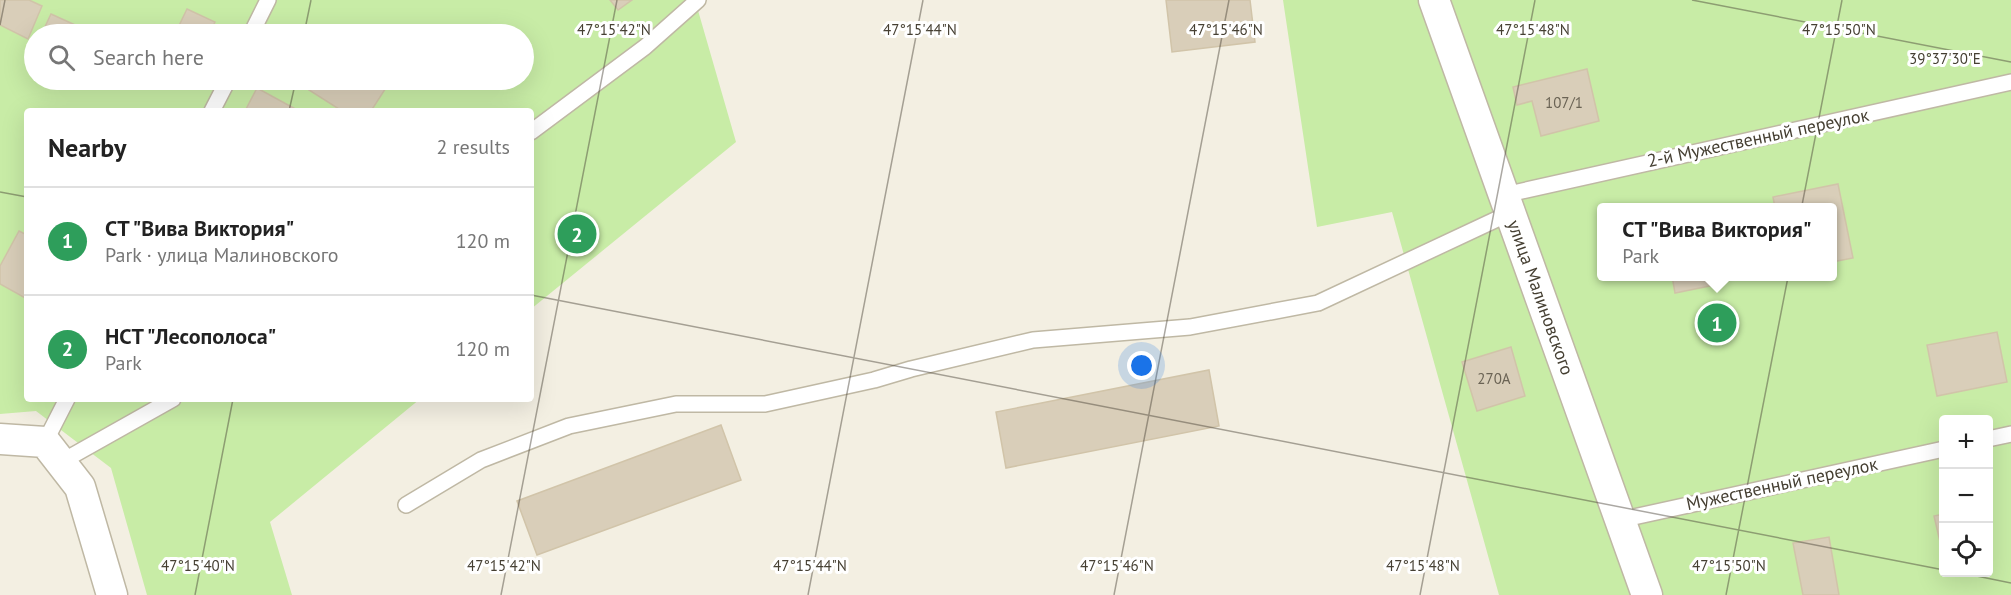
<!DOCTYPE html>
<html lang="en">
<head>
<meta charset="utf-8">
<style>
	:root { --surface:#fff; --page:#f2f2f2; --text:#222; --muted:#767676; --line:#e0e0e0; --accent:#1a73e8 }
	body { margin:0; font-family:"PT Sans",sans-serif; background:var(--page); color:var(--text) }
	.controls { position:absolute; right:18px; bottom:18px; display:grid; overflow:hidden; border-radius:6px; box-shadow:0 6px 24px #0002 }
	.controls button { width:54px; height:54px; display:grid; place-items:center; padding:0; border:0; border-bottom:2px solid var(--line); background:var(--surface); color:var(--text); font:30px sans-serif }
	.you { position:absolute; left:1142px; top:366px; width:21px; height:21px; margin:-15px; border:4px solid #fff; border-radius:50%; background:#1a73e8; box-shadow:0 0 0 9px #1a73e833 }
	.badge { display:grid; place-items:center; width:39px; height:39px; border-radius:50%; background:var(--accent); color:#fff; font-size:20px; font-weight:700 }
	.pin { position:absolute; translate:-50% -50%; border:3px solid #fff; box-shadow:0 2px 6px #0006 }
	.popup { position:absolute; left:1597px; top:203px; width:240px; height:78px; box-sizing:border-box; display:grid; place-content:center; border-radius:6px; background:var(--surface); filter:drop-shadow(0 2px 4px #0005); font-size:20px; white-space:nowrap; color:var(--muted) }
	.popup b { font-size:22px; color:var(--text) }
	.popup::after { content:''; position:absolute; left:50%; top:100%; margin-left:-12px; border:12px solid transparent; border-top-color:var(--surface) }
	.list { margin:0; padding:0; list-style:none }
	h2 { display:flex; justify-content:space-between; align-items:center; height:78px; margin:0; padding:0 24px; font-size:26px }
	h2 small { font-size:20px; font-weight:400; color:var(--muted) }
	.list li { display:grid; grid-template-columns:39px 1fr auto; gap:18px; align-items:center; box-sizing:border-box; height:108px; padding:0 24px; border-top:2px solid var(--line) }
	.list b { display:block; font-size:22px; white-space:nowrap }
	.list p { margin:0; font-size:20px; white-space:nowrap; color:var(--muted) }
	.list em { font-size:20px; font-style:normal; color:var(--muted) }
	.icon { flex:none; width:33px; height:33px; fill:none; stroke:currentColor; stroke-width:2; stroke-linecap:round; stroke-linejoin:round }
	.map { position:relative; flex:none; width:2011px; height:595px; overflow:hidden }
	.search { position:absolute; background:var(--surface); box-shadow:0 6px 24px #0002; left:24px; top:24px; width:510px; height:66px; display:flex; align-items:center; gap:15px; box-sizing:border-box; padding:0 21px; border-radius:33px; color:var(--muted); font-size:22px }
	.panel { position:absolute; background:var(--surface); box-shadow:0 6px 24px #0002; left:24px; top:108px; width:510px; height:294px; border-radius:6px }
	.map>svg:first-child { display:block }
	.green { fill:#c8eca6; fill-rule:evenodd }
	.building { fill:#d9ceb9; stroke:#d1c4a9; stroke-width:1.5 }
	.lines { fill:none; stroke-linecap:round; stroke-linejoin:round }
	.lane-casing { stroke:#bfb8a4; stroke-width:18 }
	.street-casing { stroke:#bfb8a4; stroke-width:33 }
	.lane { stroke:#fff; stroke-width:15 }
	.street { stroke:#fff; stroke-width:30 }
	.ticks { fill:none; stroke:#453f32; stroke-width:1.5; stroke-opacity:0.45 }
	.labels { text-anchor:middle; stroke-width:6; stroke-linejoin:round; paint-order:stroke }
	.number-label { font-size:15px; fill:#6a6354 }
	.street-label { font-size:18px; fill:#453f32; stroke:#fff }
	.ticks-label { font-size:15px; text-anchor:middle; fill:#453f32; stroke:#fff; stroke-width:6; stroke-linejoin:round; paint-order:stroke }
</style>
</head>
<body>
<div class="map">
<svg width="2011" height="595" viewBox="0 0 2011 595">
	<rect width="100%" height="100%" fill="#f3efe2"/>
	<path class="green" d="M0,0h695l41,142 -205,167v-198h-504v288h393l-150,123 22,73h-145l-36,-127 -75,-57 -36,3zM34,34h490v46h-490z
		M1283,0h728v595h-512l-107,-383 -75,15zM1602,208h230v68h-230zM1944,420h44v152h-44z"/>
	<path class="building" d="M0,0h29l13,6 -14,33 -28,-14z
		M610,0h22l-14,10z
		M1166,0h84l5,42 -83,10z
		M187,9l28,13 -6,12h-34z
		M51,14l44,20h-50l-3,-1z
		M1587,69l12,52 -58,15 -9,-35 -15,4 -4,-18z
		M316,80h75l-20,31h-29l-33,-21z
		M257,88l42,23h-54z
		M1838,184l15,74 -21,4v-54h-57l-2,-11z
		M19,231l8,4v64l-27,-15v-18z
		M1672,276h41l2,9 -40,8z
		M1997,332l10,50 -70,14 -10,-51z
		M1511,347l14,49 -48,15 -15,-49z
		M1209,370l10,56 -213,42 -10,-56z
		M721,425l20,55 -204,75 -20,-54z
		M1944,514v45l-10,-43z
		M1829,537l10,58h-36l-10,-52z"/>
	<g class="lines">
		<defs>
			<path id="lane" d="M251,34l17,-34
				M212,111l16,-31
				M531,132l114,-85 53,-47
				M1504,195l507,-113
				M1988,439l23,-5
				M45,442l22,-43
				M61,462l112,-63
				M406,505l75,-45 88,-34 107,-22h89l109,-24 37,-11 122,-29 157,-13 128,-24 192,-90
				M1620,520l324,-71"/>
			<g id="street">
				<path id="s1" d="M1434,0l213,595"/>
				<path d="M0,439l45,3 35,45 32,108"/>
			</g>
		</defs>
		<use href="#lane" class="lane-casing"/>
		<use href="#street" class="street-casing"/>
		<use href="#lane" class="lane"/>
		<use href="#street" class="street"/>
	</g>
	<path class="ticks" d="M1692,0l319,62M0,25l5,-25M304,34l7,-34M289,111l7,-31M0,192l27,5M531,295l1413,275M1957,572l54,11M195,595l38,-196M501,595l116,-595M808,595l115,-595M1114,595l115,-595M1420,595l115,-595M1726,595l116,-595"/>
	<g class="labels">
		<g class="number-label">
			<text x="1564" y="108">107/1</text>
			<text x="1494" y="384">270А</text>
		</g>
		<g class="street-label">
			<text transform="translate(1758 138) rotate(-12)" y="6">2-й Мужественный переулок</text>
			<text dy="6" stroke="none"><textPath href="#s1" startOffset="316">улица Малиновского</textPath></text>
			<text transform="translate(1782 484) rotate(-12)" y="6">Мужественный переулок</text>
		</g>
	</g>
	<g class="ticks-label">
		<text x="614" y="35">47°15'42"N</text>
		<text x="920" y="35">47°15'44"N</text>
		<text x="1226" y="35">47°15'46"N</text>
		<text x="1533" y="35">47°15'48"N</text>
		<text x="1839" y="35">47°15'50"N</text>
		<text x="1945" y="64">39°37'30"E</text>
		<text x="198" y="571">47°15'40"N</text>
		<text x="504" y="571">47°15'42"N</text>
		<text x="810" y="571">47°15'44"N</text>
		<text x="1117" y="571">47°15'46"N</text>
		<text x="1423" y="571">47°15'48"N</text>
		<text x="1729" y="571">47°15'50"N</text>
	</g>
</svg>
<div class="controls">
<button>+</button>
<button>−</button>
<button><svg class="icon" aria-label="locate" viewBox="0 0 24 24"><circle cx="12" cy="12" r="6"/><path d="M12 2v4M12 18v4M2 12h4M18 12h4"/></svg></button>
</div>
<div class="you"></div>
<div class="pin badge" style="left:1717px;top:323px;background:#2e9e5b">1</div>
<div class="popup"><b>СТ &quot;Вива Виктория&quot;</b>Park</div>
<div class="pin badge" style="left:577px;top:234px;background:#2e9e5b">2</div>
<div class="search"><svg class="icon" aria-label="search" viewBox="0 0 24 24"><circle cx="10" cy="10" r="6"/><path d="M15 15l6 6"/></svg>Search here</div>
<section class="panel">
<h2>Nearby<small>2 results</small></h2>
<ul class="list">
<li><span class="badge" style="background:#2e9e5b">1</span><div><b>СТ &quot;Вива Виктория&quot;</b><p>Park · улица Малиновского</p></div><em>120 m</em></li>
<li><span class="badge" style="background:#2e9e5b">2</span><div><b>НСТ &quot;Лесополоса&quot;</b><p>Park</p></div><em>120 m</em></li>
</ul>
</section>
</div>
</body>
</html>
